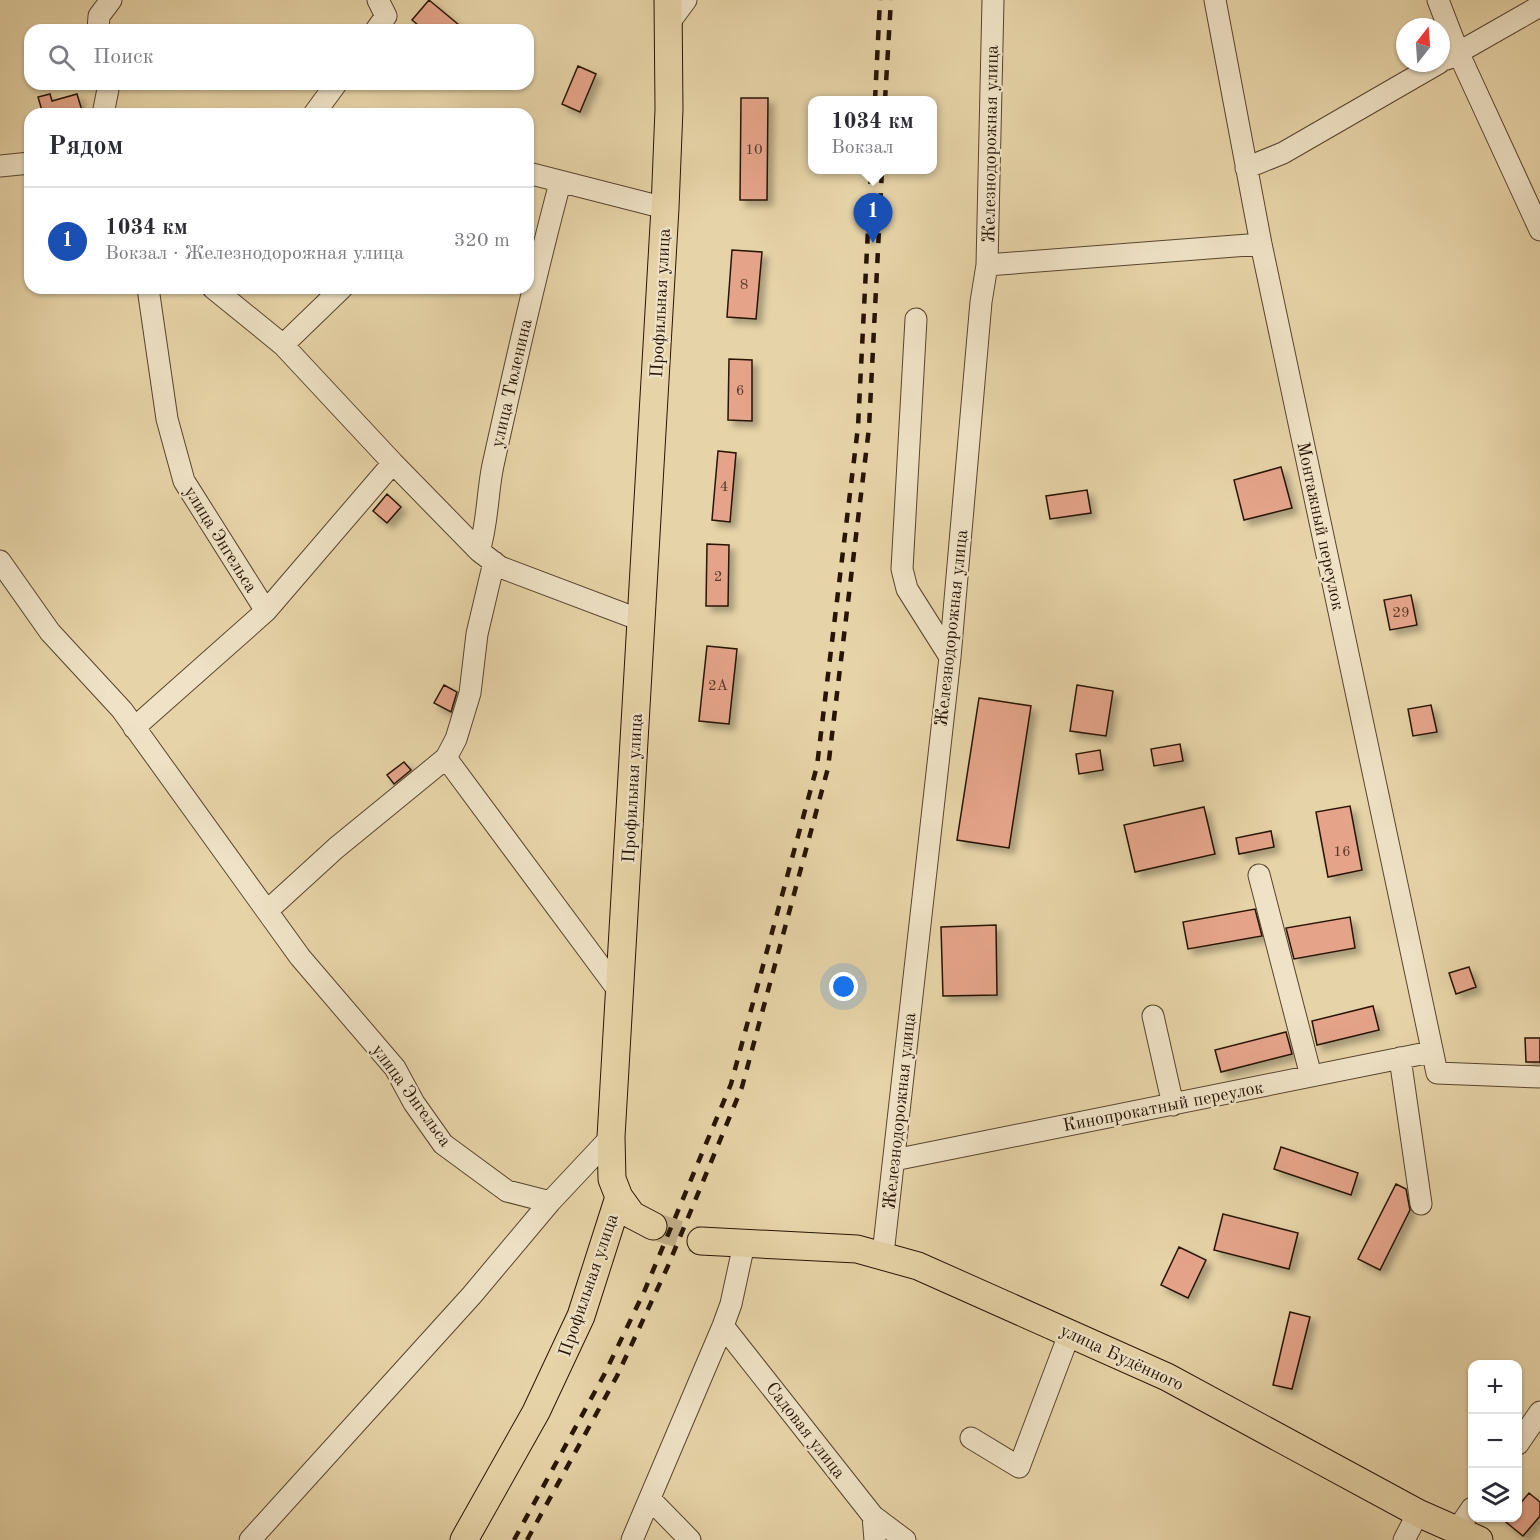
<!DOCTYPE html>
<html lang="ru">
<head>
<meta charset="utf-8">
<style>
	:root { --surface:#fff; --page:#f7f7f7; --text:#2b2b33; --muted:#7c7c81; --line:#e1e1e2; --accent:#8f2418 }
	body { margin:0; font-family:"Old Standard TT",serif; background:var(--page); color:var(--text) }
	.controls { position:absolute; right:18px; bottom:18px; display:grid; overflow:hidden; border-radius:12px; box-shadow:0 2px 4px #0004 }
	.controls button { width:54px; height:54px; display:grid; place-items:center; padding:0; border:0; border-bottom:2px solid var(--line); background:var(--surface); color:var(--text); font:30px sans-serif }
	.compass { position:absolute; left:1396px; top:18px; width:54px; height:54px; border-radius:50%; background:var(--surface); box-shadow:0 2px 4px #0004; rotate:17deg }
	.you { position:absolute; left:844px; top:987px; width:21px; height:21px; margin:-15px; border:4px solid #fff; border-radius:50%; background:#1a73e8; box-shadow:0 0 0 9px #1a73e833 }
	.badge { display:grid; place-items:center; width:39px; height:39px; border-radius:50%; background:var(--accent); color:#fff; font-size:20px; font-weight:700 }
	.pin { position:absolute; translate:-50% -50px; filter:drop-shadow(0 2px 3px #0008) }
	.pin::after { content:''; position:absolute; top:32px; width:21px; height:18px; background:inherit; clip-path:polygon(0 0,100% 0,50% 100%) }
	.popup { position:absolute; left:808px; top:96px; width:129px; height:78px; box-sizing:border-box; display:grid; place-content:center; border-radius:12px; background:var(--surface); filter:drop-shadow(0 2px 4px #0005); font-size:20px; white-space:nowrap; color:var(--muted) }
	.popup b { font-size:22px; color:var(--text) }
	.popup::after { content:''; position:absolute; left:50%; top:100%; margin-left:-12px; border:12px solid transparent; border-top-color:var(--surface) }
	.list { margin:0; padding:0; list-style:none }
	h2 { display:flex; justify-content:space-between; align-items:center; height:78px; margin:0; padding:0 24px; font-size:26px }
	h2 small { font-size:20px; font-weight:400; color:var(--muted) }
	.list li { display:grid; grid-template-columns:39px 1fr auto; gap:18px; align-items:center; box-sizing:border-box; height:108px; padding:0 24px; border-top:2px solid var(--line) }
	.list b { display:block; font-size:22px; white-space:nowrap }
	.list p { margin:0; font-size:20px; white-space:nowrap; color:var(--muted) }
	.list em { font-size:20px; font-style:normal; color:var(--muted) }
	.icon { flex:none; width:33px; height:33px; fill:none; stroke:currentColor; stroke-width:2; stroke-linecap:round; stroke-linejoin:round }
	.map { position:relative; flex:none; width:1540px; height:1540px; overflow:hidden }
	.search { position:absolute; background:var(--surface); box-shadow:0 2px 4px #0004; left:24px; top:24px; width:510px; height:66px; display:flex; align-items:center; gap:15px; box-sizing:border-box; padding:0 21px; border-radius:18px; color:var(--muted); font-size:22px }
	.panel { position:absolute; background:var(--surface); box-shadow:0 2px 4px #0004; left:24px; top:108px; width:510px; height:186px; border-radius:18px }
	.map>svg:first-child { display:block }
	.building { fill:#e5a48a; stroke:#281405; stroke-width:1.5; filter:url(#shadow) }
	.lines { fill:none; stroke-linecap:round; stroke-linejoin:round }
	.major-tunnel { stroke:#c0ad87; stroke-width:27; stroke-dasharray:27 14; stroke-linecap:butt }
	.minor-casing { stroke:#58442e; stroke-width:23 }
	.major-casing { stroke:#281405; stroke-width:29 }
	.minor { stroke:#efe2c6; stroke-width:21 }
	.major { stroke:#e6d3a7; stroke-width:27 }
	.rail { stroke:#281405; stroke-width:4.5; stroke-dasharray:10 10; stroke-linecap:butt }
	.labels { text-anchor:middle; stroke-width:4.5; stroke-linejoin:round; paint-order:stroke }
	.number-label { font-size:15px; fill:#573826 }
	.street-label { font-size:18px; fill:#281405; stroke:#efe2c6 }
</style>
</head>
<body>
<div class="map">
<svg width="1540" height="1540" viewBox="0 0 1540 1540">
	<defs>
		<filter id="shadow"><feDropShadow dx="5.5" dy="5.5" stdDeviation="3" flood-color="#0004"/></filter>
	</defs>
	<rect width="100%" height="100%" fill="#e6d3a7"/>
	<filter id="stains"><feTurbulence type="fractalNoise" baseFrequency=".00333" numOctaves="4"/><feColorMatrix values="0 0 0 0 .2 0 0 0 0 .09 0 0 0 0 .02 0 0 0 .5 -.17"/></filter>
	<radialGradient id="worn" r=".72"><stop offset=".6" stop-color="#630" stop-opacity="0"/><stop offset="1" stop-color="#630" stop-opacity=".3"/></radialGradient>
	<path class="building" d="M429,0l36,30h-41l-12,-10z
		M578,66l18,8 -16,38 -18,-8z
		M50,94l2,7 25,-7 6,20h-40l-5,-17z
		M741,98h27l-1,102h-27z
		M732,250l30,2 -6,67 -29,-2z
		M729,359l23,1v61l-24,-1z
		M718,451l18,2 -6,69 -18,-2z
		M1281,467l11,41 -48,12 -10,-40z
		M1087,490l4,23 -41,6 -4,-23z
		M387,494l14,13 -14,16 -14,-12z
		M707,544l22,1 -1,61h-22z
		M1411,595l6,30 -27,5 -6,-30z
		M707,646l30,3 -8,75 -30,-3z
		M444,685l13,7 -6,20 -17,-9z
		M1077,685l36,6 -7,45 -36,-5z
		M979,698l52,8 -22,142 -52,-8z
		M1431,705l6,27 -24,4 -5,-27z
		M1180,744l3,17 -29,5 -3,-17z
		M1100,750l3,20 -24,4 -3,-20z
		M404,762l7,8 -17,14 -7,-9z
		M1350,806l12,64 -34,7 -12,-65z
		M1204,807l11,47 -80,18 -11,-47z
		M1271,831l3,16 -35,7 -3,-16z
		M1255,909l7,27 -74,13 -5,-27z
		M1350,917l5,31 -61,11 -8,-31z
		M996,925l1,70 -54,1 -2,-69z
		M1469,967l7,20 -20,7 -7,-21z
		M1373,1006l6,24 -62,15 -5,-24z
		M1286,1032l6,22 -71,18 -6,-22z
		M1525,1038h15v24h-14z
		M1281,1147l77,26 -7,22 -77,-26z
		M1396,1184l10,5 4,21 -30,60 -22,-11z
		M1223,1214l75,19 -9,36 -75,-19z
		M1179,1247l27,13 -18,38 -27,-13z
		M1290,1312l20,5 -18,72 -19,-4z
		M1529,1493l11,9v14l-17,20 -22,-18h17v-12z"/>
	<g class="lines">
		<path class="major-tunnel" d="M653,1226l48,15"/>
		<defs>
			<path id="minor" d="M1215,0l46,244 176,829 103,4
				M1438,0l20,52 82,178
				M669,23l17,-23
				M98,30l1,-14 12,-16
				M376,30l10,-14 -8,-16
				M1447,59l93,-53
				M103,114l6,-30
				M314,114l22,-30
				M0,166l30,-3
				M1246,168l37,-15 156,-90
				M528,173l137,35
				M987,265l274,-21
				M148,288l19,131 17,62 82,130
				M213,288l70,57 110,118 86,88 21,16 143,54
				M916,319l-14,250 5,20 43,68
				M283,345l59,-57
				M479,551c9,-28 8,-58 14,-86 21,-95 42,-189 67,-282
				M0,561l50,71 72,78 178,247 95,111 19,35 29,41 64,47 43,11 61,-65
				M134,728l132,-117 127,-148
				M446,758l172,232
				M1259,875l52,201
				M267,911l69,-63 110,-90 10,-19 14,-46 7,-59 17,-72
				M1153,1016l20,89
				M1400,1058l21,146
				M894,1160l537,-108
				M883,1254l67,-597 31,-355 6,-37 6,-265
				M723,1326l150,190 2,24
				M971,1438l48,29 51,-135
				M1518,1444l22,-32
				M651,1500l39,40
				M873,1516l32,24
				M1457,1530l15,-22
				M250,1540l222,-245 78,-93
				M632,1540l91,-214 8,-22 13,-60
				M1404,1540l14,-27"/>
			<path id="major" d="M619,1197l13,18 21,11
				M701,1241l156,8 61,17 249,111 251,136 61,27
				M464,1540l72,-128 45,-96 38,-119 -7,-18 -1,-42 54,-929 4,-99 -1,-109"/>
		</defs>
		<use href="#minor" class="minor-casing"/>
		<use href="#major" class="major-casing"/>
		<use href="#minor" class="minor"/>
		<use href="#major" class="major"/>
		<path class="rail" d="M875,100l5,-100
			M885,100l6,-100
			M514,1540l90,-165 40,-83 87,-208 86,-318 41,-339 13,-257
			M527,1540l90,-164 51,-110 74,-179 86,-319 41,-340 13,-258"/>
	</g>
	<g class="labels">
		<g class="number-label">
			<text x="754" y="154">10</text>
			<text x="744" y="289">8</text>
			<text x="740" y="395">6</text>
			<text x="724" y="491">4</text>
			<text x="718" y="581">2</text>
			<text x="1401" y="617">29</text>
			<text x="718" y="690">2А</text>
			<text x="1342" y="856">16</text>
		</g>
		<g class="street-label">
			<text transform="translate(990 144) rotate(-89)" y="6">Железнодорожная улица</text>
			<text transform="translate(660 303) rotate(-87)" y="6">Профильная улица</text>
			<text transform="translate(511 383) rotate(-77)" y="6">улица Тюленина</text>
			<text transform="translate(1321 526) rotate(78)" y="6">Монтажный переулок</text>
			<text transform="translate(221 539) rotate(58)" y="6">улица Энгельса</text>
			<text transform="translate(951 628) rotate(-84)" y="6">Железнодорожная улица</text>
			<text transform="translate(632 788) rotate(-87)" y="6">Профильная улица</text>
			<text transform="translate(412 1095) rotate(54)" y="6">улица Энгельса</text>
			<text transform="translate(1163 1106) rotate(-11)" y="6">Кинопрокатный переулок</text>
			<text transform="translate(899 1111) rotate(-84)" y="6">Железнодорожная улица</text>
			<text transform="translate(588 1285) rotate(-71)" y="6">Профильная улица</text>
			<text transform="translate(1122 1357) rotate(25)" y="6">улица Будённого</text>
			<text transform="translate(806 1430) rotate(52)" y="6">Садовая улица</text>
		</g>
	</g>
	<rect width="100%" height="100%" filter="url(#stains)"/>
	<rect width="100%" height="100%" fill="url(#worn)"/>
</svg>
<div class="controls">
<button>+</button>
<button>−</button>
<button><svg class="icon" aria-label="layers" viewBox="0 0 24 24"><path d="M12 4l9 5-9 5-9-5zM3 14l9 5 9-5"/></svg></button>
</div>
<svg class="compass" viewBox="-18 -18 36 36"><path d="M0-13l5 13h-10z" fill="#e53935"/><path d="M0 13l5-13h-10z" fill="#7c7c81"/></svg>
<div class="you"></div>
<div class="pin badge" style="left:873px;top:243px;background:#1a4fb4">1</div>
<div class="popup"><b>1034 км</b>Вокзал</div>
<div class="search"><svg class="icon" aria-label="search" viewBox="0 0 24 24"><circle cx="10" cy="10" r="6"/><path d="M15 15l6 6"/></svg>Поиск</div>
<section class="panel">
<h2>Рядом<small></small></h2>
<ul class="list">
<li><span class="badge" style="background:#1a4fb4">1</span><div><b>1034 км</b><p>Вокзал · Железнодорожная улица</p></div><em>320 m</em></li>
</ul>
</section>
</div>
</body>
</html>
